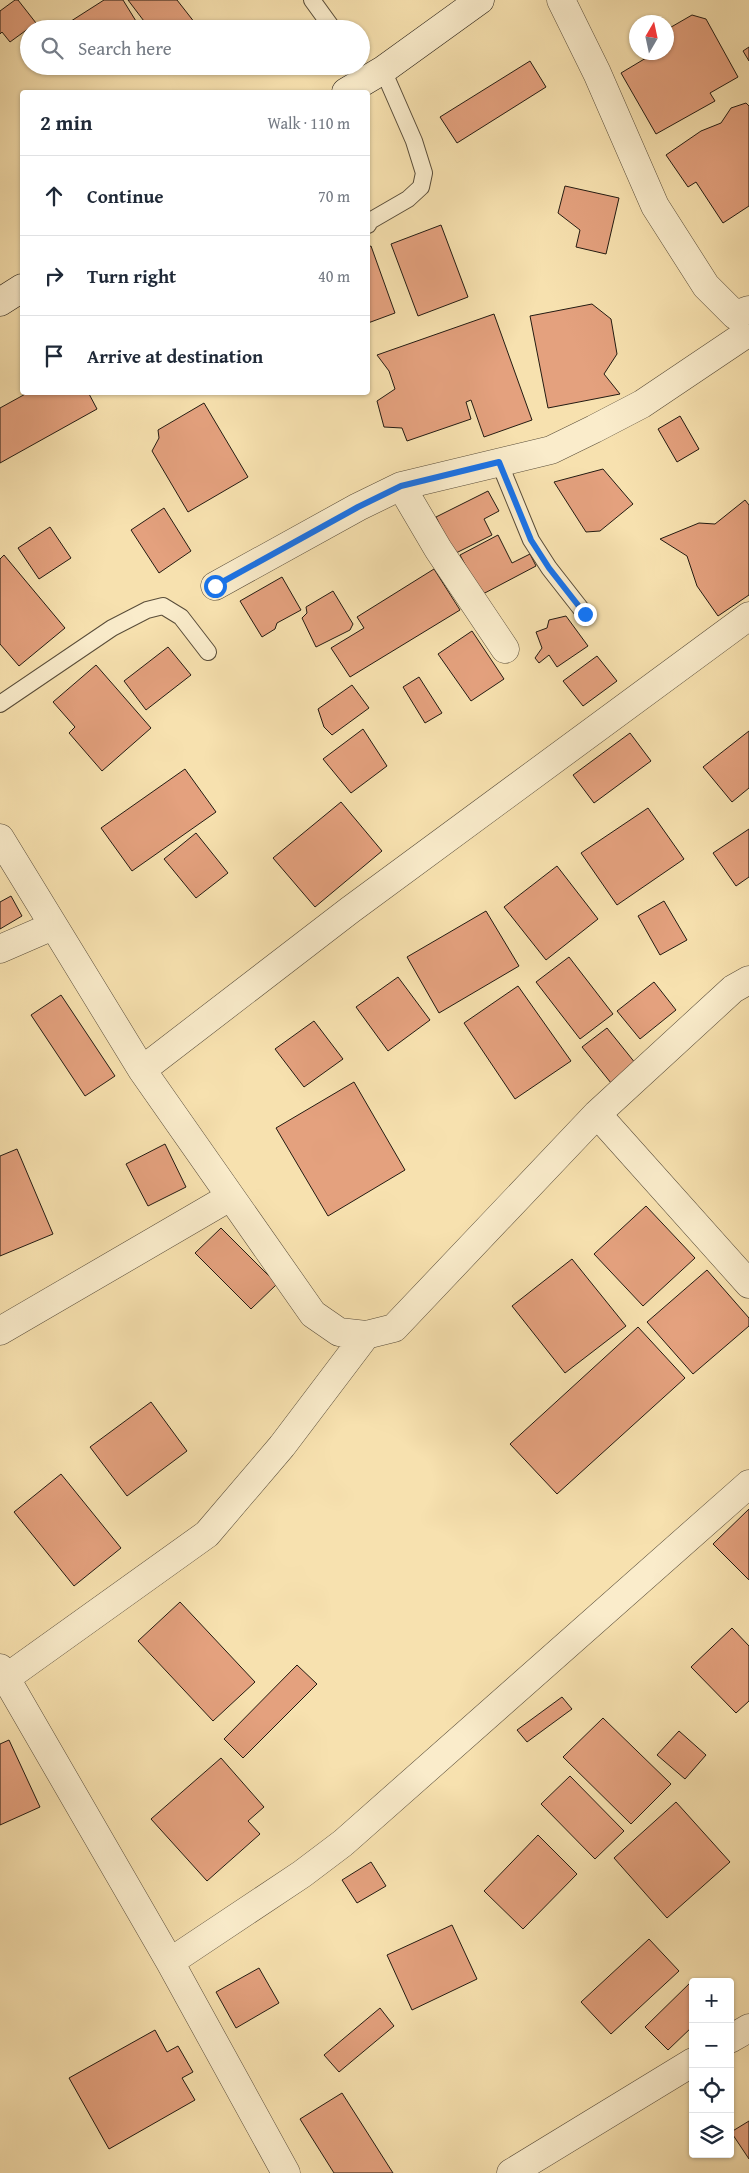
<!DOCTYPE html>
<html lang="en">
<head>
<meta charset="utf-8">
<style>
	:root { --surface:#fff; --page:#f6f6f7; --text:#1f2937; --muted:#747a83; --line:#e0e1e3 }
	body { margin:0; font-family:"Gentium Book Plus",serif; background:var(--page); color:var(--text) }
	.controls { position:absolute; right:15px; bottom:15px; display:grid; overflow:hidden; border-radius:5px; box-shadow:0 1px 4px #0004 }
	.controls button { width:45px; height:45px; display:grid; place-items:center; padding:0; border:0; border-bottom:1px solid var(--line); background:var(--surface); color:var(--text); font:25px sans-serif }
	.compass { position:absolute; left:629px; top:15px; width:45px; height:45px; border-radius:50%; background:var(--surface); box-shadow:0 1px 4px #0004; rotate:9deg }
	.stop { position:absolute; width:15px; height:15px; margin:-11px; border:4px solid #1a73e8; border-radius:50%; background:#fff }
	.stop.end { background:#1a73e8; border-color:#fff; box-shadow:0 1px 5px #0008 }
	.list { margin:0; padding:0; list-style:none }
	h2 { display:flex; justify-content:space-between; align-items:center; height:65px; margin:0; padding:0 20px; font-size:21px }
	h2 small { font-size:16px; font-weight:400; color:var(--muted) }
	.list li { display:grid; grid-template-columns:32px 1fr auto; gap:15px; align-items:center; box-sizing:border-box; height:80px; padding:0 20px; border-top:1px solid var(--line) }
	.list b { display:block; font-size:19px; white-space:nowrap }
	.list em { font-size:16px; font-style:normal; color:var(--muted) }
	.icon { flex:none; width:28px; height:28px; fill:none; stroke:currentColor; stroke-width:2; stroke-linecap:round; stroke-linejoin:round }
	.map { position:relative; flex:none; width:749px; height:2173px; overflow:hidden }
	.search { position:absolute; background:var(--surface); box-shadow:0 1px 4px #0004; left:20px; top:20px; width:350px; height:55px; display:flex; align-items:center; gap:12px; box-sizing:border-box; padding:0 18px; border-radius:28px; color:var(--muted); font-size:19px }
	.panel { position:absolute; background:var(--surface); box-shadow:0 1px 4px #0004; left:20px; top:90px; width:350px; height:305px; border-radius:5px }
	.map>svg:first-child { display:block }
	.building { fill:#e4a17e; stroke:#231b12 }
	.lines { fill:none; stroke-linecap:round; stroke-linejoin:round }
	.lane-casing { stroke:#584c39; stroke-width:18 }
	.street-casing { stroke:#584c39; stroke-width:29 }
	.secondary-casing { stroke:#231b12; stroke-width:29 }
	.lane { stroke:#faeccb; stroke-width:16 }
	.street { stroke:#faeccb; stroke-width:28 }
	.secondary { stroke:#faeccb; stroke-width:28 }
	.route { stroke:#1a73e8; stroke-width:6 }
</style>
</head>
<body>
<div class="map">
<svg width="749" height="2173" viewBox="0 0 749 2173">
	<rect width="100%" height="100%" fill="#f7e1af"/>
	<filter id="stains"><feTurbulence type="fractalNoise" baseFrequency=".004" numOctaves="4"/><feColorMatrix values="0 0 0 0 .2 0 0 0 0 .09 0 0 0 0 .02 0 0 0 .5 -.17"/></filter>
	<radialGradient id="worn" r=".72"><stop offset=".6" stop-color="#630" stop-opacity="0"/><stop offset="1" stop-color="#630" stop-opacity=".3"/></radialGradient>
	<path class="building" d="M15,0h3l18,23 -26,19 -8,-10 -2,2v-23z
		M104,0h19l16,26 -4,3h-63l-4,-6z
		M128,0h49l18,23 -8,6h-37z
		M692,15l14,4 32,58 -28,16 5,8 -59,33 -35,-61 35,-21h10v-22z
		M749,47v14l-6,-10z
		M530,61l16,26 -89,56 -17,-26z
		M746,103l3,3v100l-26,17 -27,-41 -8,5 -22,-32 35,-24 20,-8 10,-15z
		M565,186l54,12 -13,56 -30,-7 4,-17 -22,-17z
		M441,225l27,72 -50,19 -27,-72z
		M371,246l24,67 -27,10v-76z
		M592,304l19,15 6,35 -13,20 16,20 -72,14 -18,-92z
		M494,314l38,106 -48,17 -13,-37 -5,2 5,17 -64,22 -5,-13 -18,-1 -7,-26 18,-12 -6,-18 -12,-16z
		M29,392h59l9,17 -97,54v-55z
		M204,403l44,74 -60,35 -36,-61 7,-13 -1,-8z
		M680,416l19,33 -22,13 -19,-33z
		M603,469l30,35 -33,27 -14,1 -32,-50z
		M488,491l11,20 -15,8 8,16 -38,19 -18,-37z
		M745,500l4,5v90l-31,21 -21,-30 -10,-30 -27,-17 39,-16 16,1z
		M164,508l27,43 -32,22 -28,-43z
		M50,527l21,31 -32,21 -21,-31z
		M498,535l14,28 18,-9 6,12 -55,29 -21,-40z
		M4,555l61,73 -46,38 -19,-22v-85z
		M434,569l26,41 -110,67 -19,-29 33,-20 -7,-11z
		M282,577l19,33 -24,13 -2,6 -13,8 -22,-36z
		M333,591l20,33 -3,6 -34,17 -14,-29 5,-5 -1,-6z
		M566,616l22,30 -31,21 -8,-12 -10,8 -4,-5 7,-10 -6,-16 11,-4 2,-8z
		M472,631l32,48 -33,22 -33,-47z
		M168,647l23,28 -45,35 -22,-29z
		M597,656l20,25 -34,25 -20,-25z
		M96,665l55,63 -49,43 -33,-38 6,-6 -22,-25z
		M419,677l23,36 -17,10 -22,-36z
		M352,685l17,23 -37,27 -8,-8 -6,-18z
		M363,729l24,37 -36,27 -28,-34z
		M749,731v57l-17,14 -29,-35z
		M630,733l21,28 -57,42 -21,-28z
		M185,769l31,43 -84,59 -31,-43z
		M341,802l41,49 -67,56 -42,-49z
		M648,808l36,51 -67,46 -36,-52z
		M749,829v48l-13,9 -23,-33z
		M196,833l32,40 -32,25 -32,-39z
		M557,866l41,53 -52,41 -42,-53z
		M11,896l11,20 -22,13v-27z
		M664,901l23,39 -27,15 -22,-39z
		M486,911l33,55 -80,47 -32,-56z
		M569,957l44,57 -33,25 -44,-57z
		M398,977l32,43 -42,31 -32,-44z
		M654,982l22,28 -36,29 -23,-28z
		M518,986l53,75 -56,38 -51,-76z
		M61,995l54,81 -30,20 -54,-81z
		M314,1021l29,38 -39,28 -29,-38z
		M607,1028l29,36 -25,19 -29,-36z
		M354,1082l51,88 -77,46 -52,-88z
		M165,1144l21,43 -38,19 -22,-42z
		M17,1149l36,85 -53,22v-100z
		M646,1206l49,52 -52,48 -49,-52z
		M221,1228l56,56 -26,25 -56,-56z
		M572,1259l54,67 -61,47 -53,-67z
		M707,1270l42,48v8l-56,48 -46,-52z
		M638,1327l47,51 -128,116 -47,-50z
		M151,1402l36,49 -60,45 -37,-49z
		M61,1474l60,74 -47,38 -60,-74z
		M749,1509v71l-36,-36z
		M180,1602l75,80 -42,39 -75,-80z
		M732,1628l17,18v55l-13,12 -45,-46z
		M297,1665l20,19 -74,74 -19,-19z
		M562,1697l10,12 -45,33 -10,-12z
		M603,1718l68,66 -40,40 -68,-67z
		M679,1731l27,24 -21,24 -28,-24z
		M9,1740l31,67 -40,18v-81z
		M221,1758l43,49 -16,14 12,13 -53,47 -56,-62z
		M570,1776l54,55 -29,28 -54,-55z
		M676,1802l54,60 -63,56 -53,-60z
		M538,1835l39,39 -54,55 -39,-38z
		M371,1862l15,24 -29,17 -15,-23z
		M452,1925l25,54 -65,31 -25,-55z
		M649,1939l30,32 -68,63 -30,-32z
		M259,1968l20,35 -43,25 -20,-36z
		M693,1980v46l-25,24 -23,-23z
		M380,2008l14,18 -55,46 -15,-17z
		M155,2030l12,22 11,-6 15,26 -11,6 13,22 -86,49 -40,-71z
		M342,2093l51,80h-59l-34,-54z
		M749,2121v38l-18,-27z"/>
	<g class="lines">
		<defs>
			<path id="lane" d="M312,0l21,29
				M368,225l2,-4 38,-22 13,-12 3,-14 -10,-32 -31,-71
				M499,462l32,78 18,28 36,46
				M0,704l112,-76 35,-18 16,-4 18,11 27,35"/>
			<path id="street" d="M561,0l36,73 58,133 51,80 29,29 14,-5
				M401,486l37,63 67,100
				M215,586l143,-79 43,-21 150,-36 43,-21 48,-25 104,-70
				M0,838l142,232 171,244 26,18 27,3 28,-7 203,-214 136,-125 16,-9
				M0,949l53,-23
				M142,1070l208,-160 399,-294
				M597,1114l152,170
				M0,1331l230,-134
				M0,1668l170,294 132,-88 41,-31 406,-359
				M6,1678l201,-144 75,-88 84,-111
				M170,1962l116,211
				M730,2039l19,-11
				M511,2173l182,-111"/>
			<path id="secondary" d="M346,92l37,-22 97,-70
				M0,302l22,-14"/>
		</defs>
		<use href="#lane" class="lane-casing"/>
		<use href="#street" class="street-casing"/>
		<use href="#secondary" class="secondary-casing"/>
		<use href="#lane" class="lane"/>
		<use href="#street" class="street"/>
		<use href="#secondary" class="secondary"/>
	</g>
	<g class="lines">
		<path class="route" d="M215,586l143,-79 43,-21 98,-24 32,78 18,28 36,46"/>
	</g>
	<rect width="100%" height="100%" filter="url(#stains)"/>
	<rect width="100%" height="100%" fill="url(#worn)"/>
</svg>
<div class="controls">
<button>+</button>
<button>−</button>
<button><svg class="icon" aria-label="locate" viewBox="0 0 24 24"><circle cx="12" cy="12" r="6"/><path d="M12 2v4M12 18v4M2 12h4M18 12h4"/></svg></button>
<button><svg class="icon" aria-label="layers" viewBox="0 0 24 24"><path d="M12 4l9 5-9 5-9-5zM3 14l9 5 9-5"/></svg></button>
</div>
<svg class="compass" viewBox="-18 -18 36 36"><path d="M0-13l5 13h-10z" fill="#e53935"/><path d="M0 13l5-13h-10z" fill="#747a83"/></svg>
<div class="stop" style="left:215px;top:586px"></div>
<div class="stop end" style="left:585px;top:614px"></div>
<div class="search"><svg class="icon" aria-label="search" viewBox="0 0 24 24"><circle cx="10" cy="10" r="6"/><path d="M15 15l6 6"/></svg>Search here</div>
<section class="panel">
<h2>2 min<small>Walk · 110 m</small></h2>
<ul class="list">
<li><svg class="icon" aria-label="ahead" viewBox="0 0 24 24"><path d="M12 20V5M6 11l6-6 6 6"/></svg><div><b>Continue</b></div><em>70 m</em></li>
<li><svg class="icon" aria-label="right" viewBox="0 0 24 24"><path d="M7 20v-9h11M14 6l5 5-5 5"/></svg><div><b>Turn right</b></div><em>40 m</em></li>
<li><svg class="icon" aria-label="arrive" viewBox="0 0 24 24"><path d="M6 21V4h12l-3 4 3 4H6"/></svg><div><b>Arrive at destination</b></div></li>
</ul>
</section>
</div>
</body>
</html>
